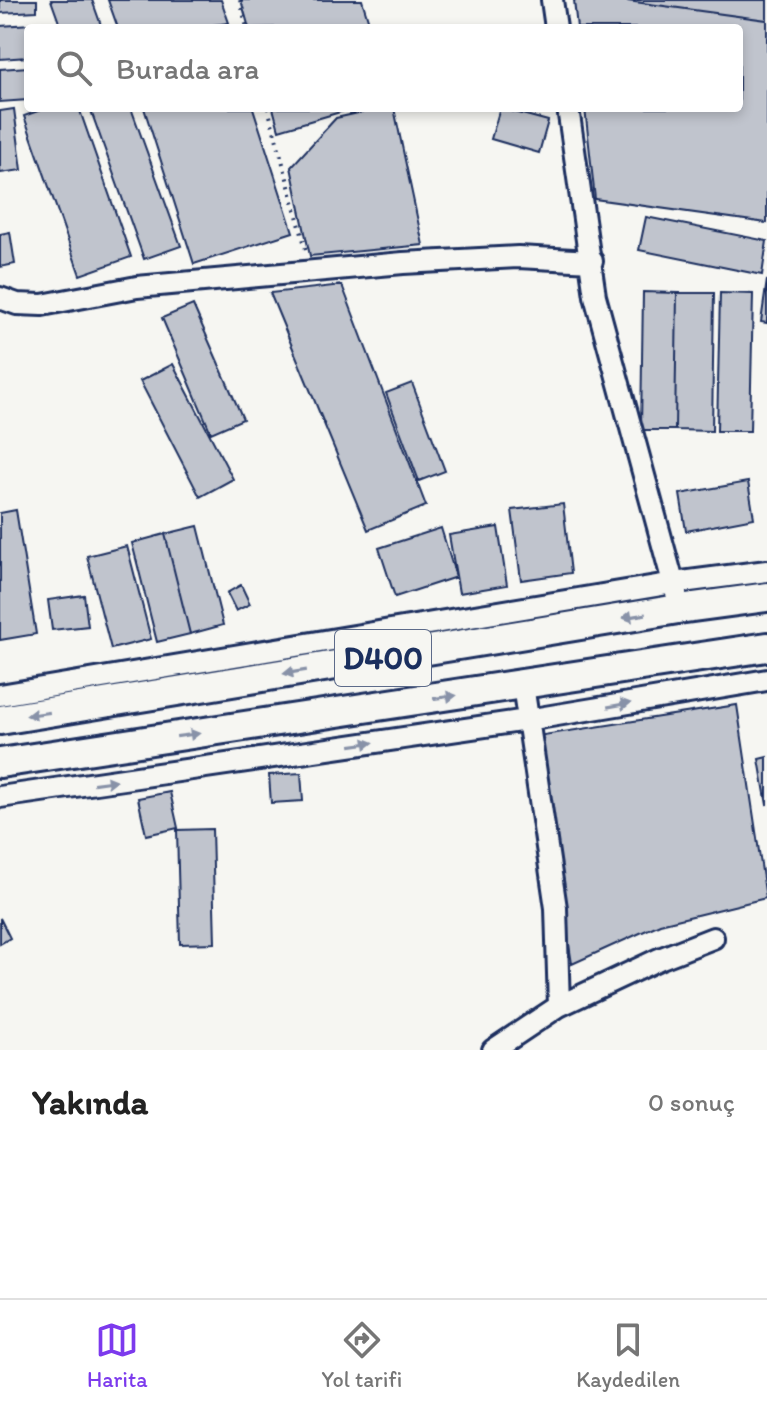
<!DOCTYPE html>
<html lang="tr">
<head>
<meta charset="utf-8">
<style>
	:root { --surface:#fff; --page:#f2f2f2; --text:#222; --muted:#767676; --line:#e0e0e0; --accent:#7c3aed }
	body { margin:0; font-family:Itim,sans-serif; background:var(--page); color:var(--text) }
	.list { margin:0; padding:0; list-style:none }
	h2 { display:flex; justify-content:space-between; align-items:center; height:104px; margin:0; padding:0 32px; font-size:34px }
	h2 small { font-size:26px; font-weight:400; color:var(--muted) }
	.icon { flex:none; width:44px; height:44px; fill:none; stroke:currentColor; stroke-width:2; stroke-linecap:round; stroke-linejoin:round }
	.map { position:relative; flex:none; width:767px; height:1050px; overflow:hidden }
	.search { position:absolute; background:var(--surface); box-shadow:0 4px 12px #0003; left:24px; right:24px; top:24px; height:88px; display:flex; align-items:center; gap:20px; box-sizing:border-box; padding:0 28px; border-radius:8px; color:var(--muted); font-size:30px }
	.sheet { height:248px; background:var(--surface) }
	nav { display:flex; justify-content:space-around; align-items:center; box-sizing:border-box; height:112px; border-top:2px solid var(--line); background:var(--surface); font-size:22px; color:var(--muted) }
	nav a { display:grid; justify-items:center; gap:4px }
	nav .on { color:var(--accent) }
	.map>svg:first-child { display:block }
	.building { fill:#c0c4cd; stroke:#1b2f5e; stroke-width:2 }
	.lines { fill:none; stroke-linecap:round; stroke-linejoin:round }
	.minor-casing { stroke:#1b2f5e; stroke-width:26 }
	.highway-casing { stroke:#1b2f5e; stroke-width:34 }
	.path { stroke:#1b2f5e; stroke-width:4; stroke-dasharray:2 6; stroke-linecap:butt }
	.minor { stroke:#f6f6f2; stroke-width:20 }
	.highway { stroke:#f6f6f2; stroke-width:28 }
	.oneway { fill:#8892a8 }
	.labels { text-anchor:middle; stroke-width:6; stroke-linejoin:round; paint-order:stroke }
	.shield { fill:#f6f6f2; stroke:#5d6b8a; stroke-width:2 }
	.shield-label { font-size:32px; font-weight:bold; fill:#1b2f5e }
</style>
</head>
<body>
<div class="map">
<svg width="767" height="1050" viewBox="0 0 767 1050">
	<rect width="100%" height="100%" fill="#f6f6f2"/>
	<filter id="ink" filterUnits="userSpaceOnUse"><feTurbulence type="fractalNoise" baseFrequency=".0125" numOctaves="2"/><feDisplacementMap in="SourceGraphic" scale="16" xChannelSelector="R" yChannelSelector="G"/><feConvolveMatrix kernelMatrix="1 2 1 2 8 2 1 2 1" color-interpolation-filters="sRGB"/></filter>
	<g filter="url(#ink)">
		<path class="building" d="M0,0h37v11l-37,2z
			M51,0h41l10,28h-41z
			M108,0h113l8,23 -41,5h-70z
			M241,0h121l8,26 -121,2z
			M574,0h46l147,20v203l-172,-24 -10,-91h154v-80h-162z
			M620,0h147v20z
			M48,23l2,5h-22v29l-28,2v-33z
			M28,67v33l-28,2v-33z
			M46,108h33l52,149 -51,18 -56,-159z
			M90,108h41l50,138 -37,13z
			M144,108h109l40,124 -99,32z
			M273,108h81l-75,22z
			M381,108h13l29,137 -113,11 -19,-89 45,-49z
			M500,108l48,13 -9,32 -48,-14z
			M14,109l8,61 -22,3v-62z
			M646,217l121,24 -5,34 -123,-25z
			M10,232l5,32 -15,3v-33z
			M767,280v43l-6,-1z
			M342,285l84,221 -58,24 -98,-237z
			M643,292l34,1 -2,137h-34z
			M677,293h37l-2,138 -37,-1z
			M720,293l33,1 -3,137h-33z
			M193,305l50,114 -32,14 -49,-115z
			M173,364l60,115 -33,18 -60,-116z
			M412,383l33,88 -26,10 -33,-88z
			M748,482l6,36 -68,13 -6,-37z
			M563,504l8,69 -50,7 -9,-70z
			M16,510l20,124 -36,6v-127z
			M198,526l25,99 -33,9 -25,-100z
			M498,527l9,58 -48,8 -10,-58z
			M441,528l15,49 -61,20 -16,-49z
			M165,534l25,100 -33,8 -25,-99z
			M127,546l24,93 -40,10 -24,-93z
			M241,585l9,19 -14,7 -9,-18z
			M84,595l4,31 -36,4 -4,-30z
			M737,705l29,193 -106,26 -88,40 -35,-228z
			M767,757v48l-8,-46z
			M301,773l2,28 -32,2 -2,-28z
			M170,792l8,36 -32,7 -8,-37z
			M212,829l3,114 -35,1 -3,-114z
			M0,918l10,20 -10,6z"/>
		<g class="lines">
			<defs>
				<path id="minor" d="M552,0l4,28
					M568,108l27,188 81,297
					M0,298l17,6 25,1 95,-18 266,-24 115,-6 74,4
					M523,685l33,223 3,98
					M0,695l674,-112 93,-12
					M0,797l527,-77 240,-40
					M493,1050l66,-44 100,-47 54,-21"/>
				<path id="highway" d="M0,720l678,-111 89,-12
					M0,763l767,-116"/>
			</defs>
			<use href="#minor" class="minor-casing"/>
			<use href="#highway" class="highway-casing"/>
			<path class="path" d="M240,0l7,28
				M268,108l39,145"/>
			<use href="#minor" class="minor"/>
			<use href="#highway" class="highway"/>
		</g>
		<defs><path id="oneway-solid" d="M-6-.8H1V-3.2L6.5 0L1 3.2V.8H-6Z" transform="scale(2)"/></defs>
		<g class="oneway">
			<use href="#oneway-solid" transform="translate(634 616) rotate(171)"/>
			<use href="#oneway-solid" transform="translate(295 672) rotate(171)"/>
			<use href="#oneway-solid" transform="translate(445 697) rotate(-8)"/>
			<use href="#oneway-solid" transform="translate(619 705) rotate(-10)"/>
			<use href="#oneway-solid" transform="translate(38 714) rotate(172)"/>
			<use href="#oneway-solid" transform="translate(188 735) rotate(-8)"/>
			<use href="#oneway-solid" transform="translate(362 744) rotate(-8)"/>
			<use href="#oneway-solid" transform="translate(105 782) rotate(-8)"/>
		</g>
	</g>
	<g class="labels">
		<rect class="shield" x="335" y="630" width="96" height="56" rx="6"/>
		<g class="shield-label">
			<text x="383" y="669">D400</text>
		</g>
	</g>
</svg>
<div class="search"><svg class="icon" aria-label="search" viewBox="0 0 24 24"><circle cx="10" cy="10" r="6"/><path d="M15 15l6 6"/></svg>Burada ara</div>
</div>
<section class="sheet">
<h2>Yakında<small>0 sonuç</small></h2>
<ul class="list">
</ul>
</section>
<nav>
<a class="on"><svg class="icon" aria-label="map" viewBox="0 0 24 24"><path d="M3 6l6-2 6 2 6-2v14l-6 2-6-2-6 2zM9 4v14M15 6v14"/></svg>Harita</a>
<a><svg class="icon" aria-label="directions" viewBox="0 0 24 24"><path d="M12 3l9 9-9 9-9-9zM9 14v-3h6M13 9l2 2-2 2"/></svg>Yol tarifi</a>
<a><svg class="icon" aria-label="saved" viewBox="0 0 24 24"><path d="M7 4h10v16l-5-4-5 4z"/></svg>Kaydedilen</a>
</nav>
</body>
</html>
